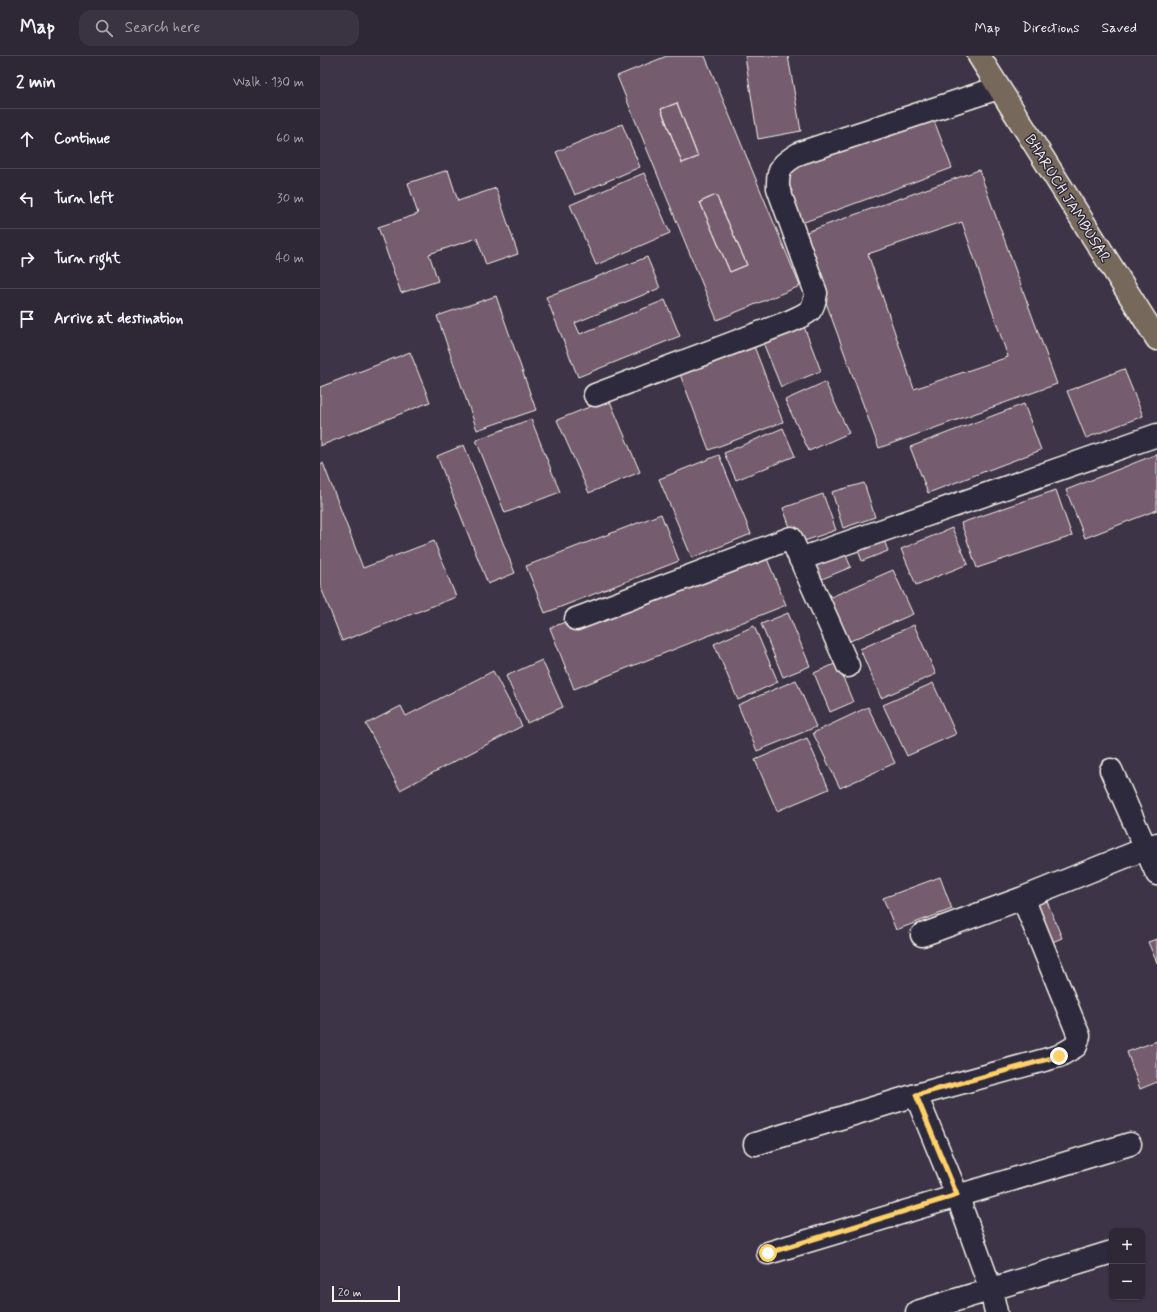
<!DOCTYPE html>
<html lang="en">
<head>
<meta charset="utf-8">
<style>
	:root { --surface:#2e2735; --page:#3a3341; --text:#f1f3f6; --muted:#a7a5ad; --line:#494450 }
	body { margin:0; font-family:Mynerve,sans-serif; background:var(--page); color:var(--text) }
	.controls { position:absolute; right:12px; bottom:12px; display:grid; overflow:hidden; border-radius:8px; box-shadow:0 1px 3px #0004 }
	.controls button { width:36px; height:36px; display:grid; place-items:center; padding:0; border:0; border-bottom:1px solid var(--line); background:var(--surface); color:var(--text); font:20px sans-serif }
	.scale { position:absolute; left:12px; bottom:10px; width:68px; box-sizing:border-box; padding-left:4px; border:2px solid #f4f1e8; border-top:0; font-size:11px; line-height:14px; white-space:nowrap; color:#f4f1e8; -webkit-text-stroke:3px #2f2a3d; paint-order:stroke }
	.stop { position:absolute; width:12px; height:12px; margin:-9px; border:3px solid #ffd166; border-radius:50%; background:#fff }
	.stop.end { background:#ffd166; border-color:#fff; box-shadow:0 1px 4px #0008 }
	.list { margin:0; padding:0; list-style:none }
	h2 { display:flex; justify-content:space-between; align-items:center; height:52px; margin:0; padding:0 16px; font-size:17px }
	h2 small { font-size:13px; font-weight:400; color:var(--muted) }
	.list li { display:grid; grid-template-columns:26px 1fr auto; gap:12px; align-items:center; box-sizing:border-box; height:60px; padding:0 16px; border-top:1px solid var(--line) }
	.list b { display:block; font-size:15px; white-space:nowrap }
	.list em { font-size:13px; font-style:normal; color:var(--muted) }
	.icon { flex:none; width:22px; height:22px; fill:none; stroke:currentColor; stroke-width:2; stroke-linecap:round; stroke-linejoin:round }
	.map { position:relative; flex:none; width:837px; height:1256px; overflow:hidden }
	header { display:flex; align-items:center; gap:24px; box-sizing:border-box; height:56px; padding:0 20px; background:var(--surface); border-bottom:1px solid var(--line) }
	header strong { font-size:19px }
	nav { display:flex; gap:22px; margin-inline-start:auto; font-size:14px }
	.search { width:280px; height:36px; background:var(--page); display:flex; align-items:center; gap:10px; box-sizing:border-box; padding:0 14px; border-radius:12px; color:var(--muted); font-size:15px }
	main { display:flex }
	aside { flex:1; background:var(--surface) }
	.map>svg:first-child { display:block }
	.building { fill:#745c6e; stroke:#f4f1e8; fill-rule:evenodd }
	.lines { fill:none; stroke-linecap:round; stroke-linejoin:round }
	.minor-casing { stroke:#f4f1e8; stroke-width:25 }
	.highway-casing { stroke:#f4f1e8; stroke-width:25 }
	.minor { stroke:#2f2a3d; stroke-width:22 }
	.highway { stroke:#76695c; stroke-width:22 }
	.route { stroke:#ffd166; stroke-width:5 }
	.labels { text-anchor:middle; stroke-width:3; stroke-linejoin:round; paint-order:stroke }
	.street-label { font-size:15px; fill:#f4f1e8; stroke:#2f2a3d }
</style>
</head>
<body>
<header>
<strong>Map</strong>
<div class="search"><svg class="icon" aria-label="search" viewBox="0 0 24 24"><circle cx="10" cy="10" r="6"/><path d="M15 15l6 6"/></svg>Search here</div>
<nav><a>Map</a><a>Directions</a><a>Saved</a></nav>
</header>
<main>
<aside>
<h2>2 min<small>Walk · 130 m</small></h2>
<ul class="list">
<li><svg class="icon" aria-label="ahead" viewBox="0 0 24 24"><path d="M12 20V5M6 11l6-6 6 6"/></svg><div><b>Continue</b></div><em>60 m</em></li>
<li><svg class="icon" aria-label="left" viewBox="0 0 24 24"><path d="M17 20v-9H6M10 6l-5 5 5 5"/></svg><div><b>Turn left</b></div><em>30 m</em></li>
<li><svg class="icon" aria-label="right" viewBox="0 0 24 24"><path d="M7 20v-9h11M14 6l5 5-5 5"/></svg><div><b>Turn right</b></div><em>40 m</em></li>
<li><svg class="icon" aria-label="arrive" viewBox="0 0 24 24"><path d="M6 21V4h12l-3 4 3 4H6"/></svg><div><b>Arrive at destination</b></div></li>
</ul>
</aside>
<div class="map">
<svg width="837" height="1256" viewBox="0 0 837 1256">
	<rect width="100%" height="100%" fill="#3d3447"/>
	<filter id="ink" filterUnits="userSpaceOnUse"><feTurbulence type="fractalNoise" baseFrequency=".025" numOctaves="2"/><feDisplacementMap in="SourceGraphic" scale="8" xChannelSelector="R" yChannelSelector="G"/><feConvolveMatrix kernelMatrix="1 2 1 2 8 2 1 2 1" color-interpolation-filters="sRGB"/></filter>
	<g filter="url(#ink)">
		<path class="building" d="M347,0h38l95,230 -83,34 -100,-244zM357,47l21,54 -16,6 -21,-54zM396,139l31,70 -17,7 -30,-70z
			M425,0h43l13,75 -43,8z
			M357,47l21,54 -16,6 -21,-54z
			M610,54l22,58 -156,57 -21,-57z
			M302,68l18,43 -65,28 -19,-43z
			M128,114l10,31 38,-13 22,66 -32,11 -9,-27 -48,16 9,27 -37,12 -23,-66 40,-13 -10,-31z
			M659,114l78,214 -178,64 -78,-214zM642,166l46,135 -94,32 -46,-135z
			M324,117l26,60 -74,32 -26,-60z
			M396,139l31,70 -17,7 -30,-70z
			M327,201l13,31 -85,35 5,11 85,-34 15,36 -102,41 -32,-80z
			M176,240l40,114 -59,20 -40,-114z
			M483,268l18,47 -40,16 -19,-47z
			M432,285l31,81 -74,28 -31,-81z
			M90,296l20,50 -110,44v-59z
			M804,313l19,47 -57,22 -19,-47z
			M505,326l24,51 -40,18 -24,-51z
			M289,343l31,73 -51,21 -32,-73z
			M704,348l17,46 -113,43 -18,-46z
			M211,363l29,73 -55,21 -29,-73z
			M463,372l12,28 -59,24 -12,-27z
			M144,389l51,128 -27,11 -51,-128z
			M837,398v56l-72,28 -19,-48z
			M399,399l32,79 -59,24 -33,-79z
			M3,407l40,105 71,-27 22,56 -114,44 -22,-56v-121z
			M544,427l11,34 -32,11 -11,-36z
			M736,434l16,46 -95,32 -16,-45z
			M503,438l13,36 -40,14 -13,-36z
			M341,458l18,47 -134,52 -19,-47z
			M559,471l9,24 -26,10 -9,-24z
			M632,472l16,36 -52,21 -15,-36z
			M520,486l11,25 -34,14 -11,-24z
			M441,488l25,61 -212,84 -24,-61z
			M573,514l20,44 -77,33 -19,-44z
			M468,557l22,53 -27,11 -22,-53z
			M594,569l22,49 -55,24 -21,-49z
			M434,570l24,56 -40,18 -24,-56z
			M222,604l21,47 -36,16 -21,-47z
			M517,607l16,39 -23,10 -16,-39z
			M173,615l29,55 -122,64 -34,-66 35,-18 5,10z
			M476,624l20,47 -59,24 -19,-46z
			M613,627l23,51 -49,22 -24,-51z
			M548,651l27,56 -55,25 -27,-55z
			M487,682l22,51 -52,22 -22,-51z
			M620,821l12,32 -56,21 -13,-32z
			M726,843l16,39 -15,6 -16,-39z
			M837,883v24l-9,-21z
			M837,985v41l-17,7 -13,-37z"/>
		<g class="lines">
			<defs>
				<path id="minor" d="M275,339l196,-74c18,-9 22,-8 25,-28l-38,-105c-1,-21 5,-25 22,-35l198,-65
					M480,503l357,-124
					M256,563l215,-81 57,128
					M791,714l46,104
					M602,879l101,-37 134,-54
					M596,1039l41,100 34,95 5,22
					M435,1088l161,-49 143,-39 17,-10 3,-10 -56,-138
					M448,1197l362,-109
					M597,1256l195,-60"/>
				<path id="highway" d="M659,0l178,283"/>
			</defs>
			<use href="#minor" class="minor-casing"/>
			<use href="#highway" class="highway-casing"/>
			<use href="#minor" class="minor"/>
			<use href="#highway" class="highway"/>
		</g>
	</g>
	<g class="lines" filter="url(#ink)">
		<path class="route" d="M448,1197l189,-58 -41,-100 143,-39"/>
	</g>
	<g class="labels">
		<g class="street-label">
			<text transform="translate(748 142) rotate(58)" y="5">BHARUCH JAMBUSAR</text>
		</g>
	</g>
</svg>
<div class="controls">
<button>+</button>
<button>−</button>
</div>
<div class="scale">20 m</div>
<div class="stop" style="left:448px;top:1197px"></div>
<div class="stop end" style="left:739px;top:1000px"></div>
</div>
</main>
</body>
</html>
